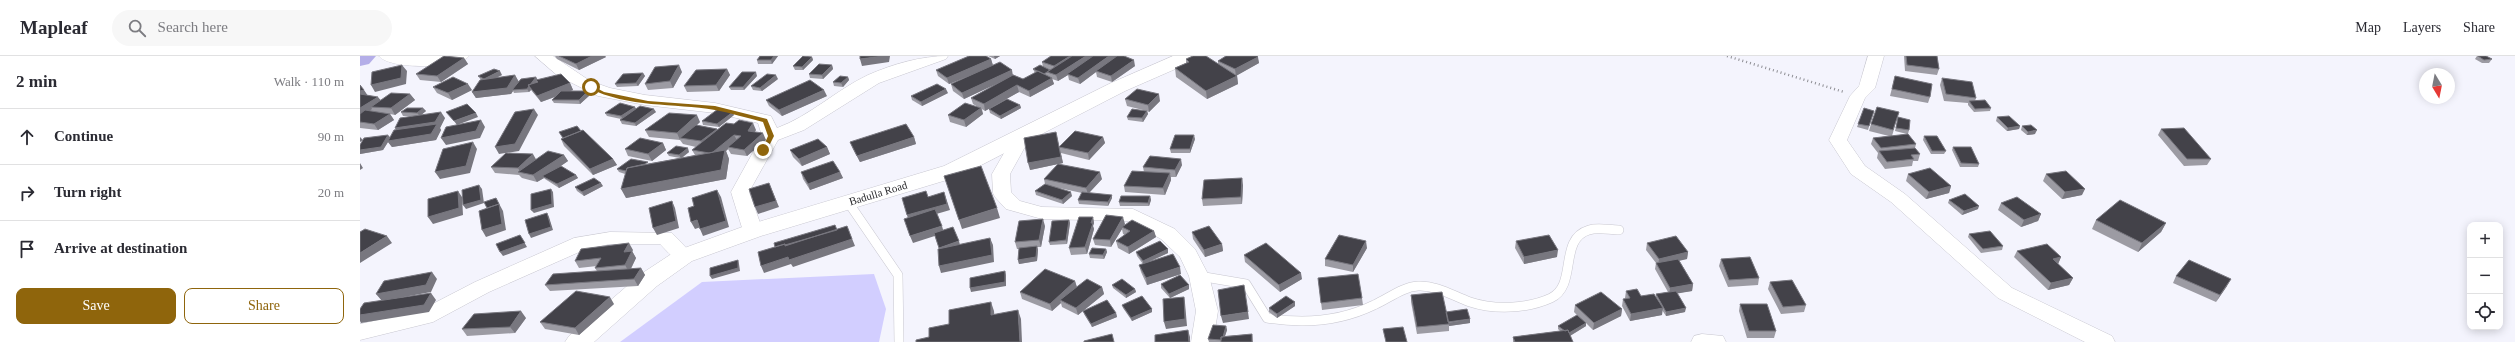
<!DOCTYPE html>
<html lang="en">
<head>
<meta charset="utf-8">
<style>
	:root { --surface:#fff; --page:#f7f7f7; --text:#2b2b33; --muted:#7c7c81; --line:#e1e1e2; --accent:#8f650c }
	body { margin:0; font-family:Georgia,serif; background:var(--page); color:var(--text) }
	.controls { position:absolute; right:12px; bottom:12px; display:grid; overflow:hidden; border-radius:8px; box-shadow:0 2px 10px #0003 }
	.controls button { width:36px; height:36px; display:grid; place-items:center; padding:0; border:0; border-bottom:1px solid var(--line); background:var(--surface); color:var(--text); font:20px sans-serif }
	.compass { position:absolute; left:2059px; top:12px; width:36px; height:36px; border-radius:50%; background:var(--surface); box-shadow:0 2px 10px #0003; rotate:170deg }
	.stop { position:absolute; width:12px; height:12px; margin:-9px; border:3px solid #8f650c; border-radius:50%; background:#fff }
	.stop.end { background:#8f650c; border-color:#fff; box-shadow:0 1px 4px #0008 }
	.list { margin:0; padding:0; list-style:none }
	h2 { display:flex; justify-content:space-between; align-items:center; height:52px; margin:0; padding:0 16px; font-size:17px }
	h2 small { font-size:13px; font-weight:400; color:var(--muted) }
	.list li { display:grid; grid-template-columns:26px 1fr auto; gap:12px; align-items:center; box-sizing:border-box; height:56px; padding:0 16px; border-top:1px solid var(--line) }
	.list b { display:block; font-size:15px; white-space:nowrap }
	.list em { font-size:13px; font-style:normal; color:var(--muted) }
	.actions { display:flex; gap:8px; padding:12px 16px }
	.actions a { flex:1; padding:9px 0; border:1px solid var(--accent); border-radius:8px; text-align:center; font-size:14px; color:var(--accent) }
	.actions .main { background:var(--accent); color:#fff }
	.icon { flex:none; width:22px; height:22px; fill:none; stroke:currentColor; stroke-width:2; stroke-linecap:round; stroke-linejoin:round }
	.map { position:relative; flex:none; width:2155px; height:286px; overflow:hidden }
	header { display:flex; align-items:center; gap:24px; box-sizing:border-box; height:56px; padding:0 20px; background:var(--surface); border-bottom:1px solid var(--line) }
	header strong { font-size:19px }
	nav { display:flex; gap:22px; margin-inline-start:auto; font-size:14px }
	.search { width:280px; height:36px; background:var(--page); display:flex; align-items:center; gap:10px; box-sizing:border-box; padding:0 14px; border-radius:22px; color:var(--muted); font-size:15px }
	main { display:flex }
	aside { flex:1; background:var(--surface) }
	.map>svg:first-child { display:block }
	.green { fill:#d2ceff }
	.lines { fill:none; stroke-linecap:round; stroke-linejoin:round }
	.river { fill:#b4aee8; fill-rule:evenodd }
	.service-casing { stroke:#c8c7d0; stroke-width:10 }
	.minor-casing { stroke:#c8c7d0; stroke-width:1 }
	.trunk-casing { stroke:#c8c7d0; stroke-width:1 }
	.path { stroke:#8e8e94; stroke-width:2.5; stroke-dasharray:1 3; stroke-linecap:butt }
	.service { stroke:#fff; stroke-width:9 }
	.minor { fill:#fff; fill-rule:evenodd }
	.trunk { fill:#fff; fill-rule:evenodd }
	.wall { fill:#9c9ba3 }
	.shaded-wall { fill:#78777f }
	.building { fill:#434249; stroke:#78777f }
	.route { fill:#8f650c }
	.labels { text-anchor:middle; stroke-width:4; stroke-linejoin:round; paint-order:stroke }
	.street-label { font-size:11px; fill:#28282b; stroke:#fff }
</style>
</head>
<body>
<header>
<strong>Mapleaf</strong>
<div class="search"><svg class="icon" aria-label="search" viewBox="0 0 24 24"><circle cx="10" cy="10" r="6"/><path d="M15 15l6 6"/></svg>Search here</div>
<nav><a>Map</a><a>Layers</a><a>Share</a></nav>
</header>
<main>
<aside>
<h2>2 min<small>Walk · 110 m</small></h2>
<ul class="list">
<li><svg class="icon" aria-label="ahead" viewBox="0 0 24 24"><path d="M12 20V5M6 11l6-6 6 6"/></svg><div><b>Continue</b></div><em>90 m</em></li>
<li><svg class="icon" aria-label="right" viewBox="0 0 24 24"><path d="M7 20v-9h11M14 6l5 5-5 5"/></svg><div><b>Turn right</b></div><em>20 m</em></li>
<li><svg class="icon" aria-label="arrive" viewBox="0 0 24 24"><path d="M6 21V4h12l-3 4 3 4H6"/></svg><div><b>Arrive at destination</b></div></li>
</ul>
<div class="actions"><a class="main">Save</a><a>Share</a></div>
</aside>
<div class="map">
<svg width="2155" height="286" viewBox="0 0 2155 286">
	<rect width="100%" height="100%" fill="#f4f4fd"/>
	<path class="green" d="M514,218l12,35 -7,33h-259l82,-60z"/>
	<g class="lines">
		<path class="river" d="M0,0h16l-7,8 -9,2z"/>
		<defs>
			<path id="service" d="M488,146l50,73 1,67
				M839,220l47,8 21,34c36,6 74,3 107,-13 14,-6 28,-18 44,-19 19,-1 35,10 52,16 24,8 57,7 81,-4 27,-13 7,-59 38,-68 9,-3 20,0 30,0"/>
			<path id="minor" d="M19,0h90c-9,13 -80,14 -90,0z
				M175,0h18l37,25 20,7 35,7 70,8 56,13 6,12c33,-12 59,-38 91,-53 25,-11 53,-19 80,-19l-2,3 -67,24 -75,47 -26,10 -29,52 14,39 -3,5 -7,1 -7,-1 -3,-5 -12,-39 31,-56 -4,-13 -43,-10 -70,-8 -47,-9 -40,-20z
				M1508,0h16l-9,32 -10,10 -18,42 18,26 40,28 107,94 100,48 3,6h-30l-87,-44 -107,-96 -40,-28 -22,-34 21,-44 9,-10z
				M662,75l6,1 3,4 -21,38 1,18 9,9 22,6 91,2 42,20 20,20 14,27 9,35 -5,31h-22l5,-31 -7,-35 -9,-19 -19,-18 -32,-18 -87,-2 -36,-10 -11,-12 -2,-4 -1,-19 24,-42z
				M250,176l62,1 22,23 -3,5c-14,4 -21,-7 -31,-17h-50l-24,5 -97,43 -56,30 -73,18v-16l59,-13 56,-29 99,-44z
				M1342,278l21,2 3,6h-35l3,-6z"/>
			<path id="trunk" d="M813,0h25l-2,4 -71,31 -165,85 -199,60 -69,25 -35,25 -63,56h-29l4,-6 72,-62 35,-23 69,-25 199,-60 167,-83z"/>
		</defs>
		<use href="#service" class="service-casing"/>
		<use href="#minor" class="minor-casing"/>
		<use href="#trunk" class="trunk-casing"/>
		<path class="path" d="M1367,0l117,36"/>
		<use href="#service" class="service"/>
		<use href="#minor" class="minor"/>
		<use href="#trunk" class="trunk"/>
	</g>
	<path class="wall" d="M195,0h50l1,1 -27,13 -22,-11z
		M418,0l-6,8h-14l-1,-4z
		M628,0h12l-5,3z
		M865,0h32l2,7 -22,12 1,9 -31,15 -31,-22 -1,-9 11,-5v-4l32,5v-3l8,-5z
		M1544,0h33l2,13 -2,6 -32,-4z
		M2117,0h9l6,3 -3,4h-7l-7,-4z
		M452,1l1,3 -10,10h-8l-2,-4z
		M104,2l4,6 -27,18 -21,-2 -4,-6z
		M631,3l2,6 30,14 12,-6 -2,-4 10,-2 -1,-5 93,4 -23,16 -15,-5 -1,-5 -16,12 -11,-4 -1,-5 -10,6 -6,-2 2,5 -24,13 -11,-5 -34,19 -3,-2 1,5 -17,13 -16,-5 -2,-7 30,-8 -5,-3 -2,-6 23,-13 -30,14 -11,-8 -2,-7 33,-14 -35,14 -11,-8 -2,-6z
		M472,9l1,4 -10,10 -13,-1 -1,-4z
		M367,13l3,6 -11,16 -32,1 -3,-6z
		M322,16l-9,16 -25,2 -3,-6z
		M283,17l2,3 -7,10 -21,1 -2,-3z
		M142,19l-6,3 19,-3 3,6 18,-4 2,3 32,3 3,7 -3,1h18l2,4 -10,9 -26,-1 -2,-3 3,-3 -14,5 -10,-12 -2,2 -15,1 -1,-2 -2,3 -35,4 -4,-6 9,-12 -3,-4z
		M397,20l-13,14h-13l-2,-3z
		M1535,20l35,21 -2,6 -38,-7z
		M488,21l1,3 -6,7 -9,-1 -1,-4z
		M1582,22l34,20 -1,3 16,7 -1,3 -16,1 -6,-7v-2l-24,-2 -4,-16z
		M418,23l-16,12 -9,-1 -2,-4z
		M0,29l7,10 14,5 29,-6 5,6 -20,15 -5,-1 4,6 -16,10 -18,-2z
		M73,31l39,3 -20,10 -15,-7z
		M588,37l-26,13 -10,-6 -1,-4z
		M467,40l-45,20 -13,-10 -3,-6z
		M765,43l35,2 -11,11 -2,-1 1,3 -5,8 -15,-2 -1,-3 20,-6 -20,-5z
		M660,49l1,3 -20,11 -11,-6 -1,-4z
		M63,52l3,3 -5,4 24,3 -5,10 1,2 -5,10 -44,7 -4,-5 -5,8 -23,4v-9l30,-8 6,-7 19,-14h-12l-2,-4z
		M1504,52l10,3 -6,19 -11,-3z
		M276,53l20,3 -20,14 -14,-2 -2,-4 1,-1 -14,-3 -2,-3z
		M1539,56l-7,24 15,-2 -12,-3 3,-14 11,13 -1,4 8,10 -1,4 5,6 -2,7h-5l-1,5 -27,3 -8,-11 1,-5 -7,-9 2,-6 16,-2 -20,-5 2,-7z
		M374,59l-15,12 -16,-2 -1,-4z
		M1637,61l23,9 -1,3 -12,2 -11,-10z
		M340,66l-3,3 20,4v1h39l-2,2 12,8 -19,16 -16,-2 -3,-5 -2,2 3,8 -3,20 -100,19 -1,-24 -6,-2 -2,-3 63,-11 -11,-2 -2,-3 22,-1 -7,6 13,-3 -3,-5 4,-3 -13,-3 -3,-4 -31,-3 -4,-7z
		M1662,70l13,8 -8,1 -6,-5z
		M1801,73l50,30 -4,6 -23,1 -26,-31z
		M221,75l32,28 4,6 -24,10 -29,-29 -3,-7z
		M696,76l3,14 44,-9 2,6 -16,17 -28,-7 2,10 -4,1 43,15 -13,14 23,5 -4,8 -29,-2 -1,-4 4,-7 -23,-5 13,8 -9,8 -27,-9 -1,-4 10,-7 -1,-5 14,-15 -28,6z
		M1564,80l22,15 -2,3h-13l-8,-14z
		M554,81l2,7 -56,18 -7,-13 -3,-7z
		M835,83l-5,14h-19l-1,-4z
		M303,87l3,7 -14,11 -24,-5 -3,-7z
		M467,91l3,7 -28,12 -9,-9 -3,-7z
		M1593,91l26,17 -1,3h-18l-8,-17z
		M204,99l4,6 -9,6 17,8 2,3 -19,10 -14,-9 -1,-1 -7,4 -15,-4 -3,-3 -24,-2 -4,-6z
		M822,109l-6,12h-5v3l-6,15 -40,-3 -1,-6 20,-14 -1,-5z
		M441,116h39l3,6 -33,12 -7,-11z
		M1548,118l43,12 -2,7 -23,6 -20,-18z
		M1686,118l36,21 -20,4 -19,-18z
		M883,129l-1,19 -39,2 -1,-7z
		M243,130l-19,10 -7,-5 -2,-4z
		M790,140l1,4 -2,6h-29l-1,-4z
		M1589,144l29,9 -16,6 -14,-12z
		M1641,147l40,11 -3,7 -17,6 -23,-17z
		M733,161l1,6 -1,3 1,3 -7,25 -16,1 -2,-7z
		M709,164l1,3 -3,21 -17,1 -1,-3z
		M1736,164l70,3 -5,9 -23,20 -46,-23z
		M765,168l-2,2 31,5 2,6 -27,17 -11,-6 -2,-7 9,-6 -2,-1 -1,-5 -11,18 -16,-2 -2,-6z
		M685,170l-4,21h-4l1,3 -1,11 -18,3 -1,-4 1,-11h-2l-2,-7z
		M832,176l30,12 1,7 -18,6 -12,-18z
		M1609,178l34,12 -1,4 -21,3 -13,-16z
		M1156,185l41,16 -33,7 -9,-16z
		M1287,187l41,9 -1,7 -8,1 14,24 -1,7 -15,2 8,19 -19,4 -4,-6v5l-32,6 -8,-15 1,-7h3l-1,-1 1,-7 15,5 15,1v-3l12,-2 -13,-23 1,-6 -10,-13z
		M1007,192l-14,24 -28,-6v-7z
		M746,193l1,3 -3,7 -14,-1 -1,-4z
		M808,193v4l-23,11 36,10 -34,11 -6,-13 -2,-7 4,-1 -6,-8 -1,-4z
		M273,194l-1,1 4,7 -5,11 10,-1 4,7 -7,11 -88,5 -5,-6 52,-14 -2,-3 2,-2 -18,2 -4,-7z
		M1657,195l44,6 -3,7 15,14 -4,7 -21,5 -34,-33z
		M884,199l58,24 -22,13 -35,-30z
		M1361,203l38,19 -1,7 -30,2 -9,-21z
		M1816,220l51,10 -11,16 -43,-19z
		M958,222l44,20 1,7 -41,5z
		M715,225l2,6h25l2,7 -21,17 33,2 1,4 -25,10 -8,-13 -1,-3 -5,4 -16,-8 -1,-4 -9,8 -30,-12 -2,-7z
		M1410,226l36,23 -2,7 -23,2 -13,-25z
		M801,228l28,5 -19,9 -9,-10z
		M752,229l23,4 1,3 -10,6 -13,-10z
		M1051,239l35,17 24,7v4l-21,3v5l-32,3 -6,-32z
		M935,246v4l-18,12 -8,-6v-4z
		M254,248l-35,31 -34,-6 -5,-7z
		M1380,248l36,27 -2,7h-27l-8,-27z
		M762,249l30,4v3l-20,9 -9,-13z
		M1215,249l47,4 -1,7 -28,14 -7,-7v3l-16,10 3,6h-60v-5l47,-6 -2,-2v-3l23,-7 -7,-7z
		M166,262l-11,15 -48,3 -5,-7z
		M866,270l1,4 -2,6 27,-2 1,8h-44l-1,-3z"/>
	<path class="shaded-wall" d="M232,0h13l1,1 -27,13 -3,-6z
		M414,0h4l-6,8 -1,-4z
		M524,0h6l-1,6 -27,4 -2,-7z
		M634,0h6l-5,3z
		M710,0h12l-27,17 -1,-7z
		M726,0h11l-30,18 1,1 -10,6 -2,-6z
		M749,0h10l-23,15v1l-16,12 -2,-6z
		M452,1l1,3 -10,10 -1,-3z
		M898,1l1,6 -23,13 -1,-7z
		M104,2l4,6 -27,18 -4,-6z
		M631,3l2,7 -44,18 -2,-6z
		M774,4l1,6 -23,16 -1,-6z
		M42,9l5,6 -1,13 -31,8 -4,-7z
		M319,9l3,7 -9,16 -3,-7z
		M472,9l1,4 -10,10 -1,-4z
		M367,13l3,6 -11,16 -3,-6z
		M652,14l1,6 -49,23 -2,-6z
		M140,15l2,4 -16,7 -2,-3z
		M396,16l1,4 -13,14 -1,-3z
		M283,17l2,3 -7,10 -2,-3z
		M155,19l4,7 -7,8 1,1 -2,3 -35,4 -4,-6z
		M416,19l2,4 -16,12 -2,-3z
		M877,20l1,8 -31,15 -1,-8z
		M176,21l2,4 -2,-1 1,2 -8,4z
		M488,21l1,3 -6,7 -2,-4z
		M692,22l2,6 -24,13 -1,-6z
		M210,27l3,7 -32,12 -4,-6z
		M108,28l4,6 -20,10 -4,-7z
		M657,29l2,7 -34,19 -1,-7z
		M169,30l2,4 -2,2 -2,-3z
		M586,33l2,4 -26,13 -1,-4z
		M4,34l4,6 -8,3v-8z
		M464,34l3,6 -45,20 -3,-6z
		M228,35l2,4 -10,9 -1,-4z
		M50,38l5,6 -20,15 -4,-7z
		M799,38l1,7 -11,11 -1,-7z
		M18,41l5,6 -12,4 1,2 -12,8v-9z
		M660,49l1,3 -20,11 -1,-3z
		M275,51l2,3 -14,10 -2,-4z
		M63,52l3,3 -6,5 -3,-3z
		M621,52l2,6 -17,13 -2,-7z
		M174,53l4,6 -19,36 -20,3 -4,-7z
		M294,53l2,3 -20,14 -1,-3z
		M787,55l1,3 -5,8 -1,-4z
		M81,56l4,6 -5,10 1,2 -5,10 -44,7 -4,-5 -5,8 -23,4v-4l28,-15 3,3 8,-3 -4,-7z
		M373,56l1,3 -15,12 -2,-3z
		M116,57l2,4 -21,8 -3,-4z
		M30,58l4,6 -16,10 -4,-6z
		M337,59l3,7 -18,16h-2v2l-3,-7z
		M121,64l4,7 -5,11 -34,7 -5,-7z
		M393,67l3,7 -5,7 -3,-6z
		M1660,70l-1,3 -12,2 1,-3z
		M357,73l3,6 -16,13 -3,-7z
		M1677,74l-2,4 -8,1 1,-3z
		M403,77l3,7 -19,16 -3,-6z
		M374,79l4,7 -10,5v2l-2,2 3,8 -3,20 -100,19 -5,-9 90,-36z
		M834,79l1,4 -5,14v-4z
		M0,81l3,3 -3,2z
		M554,81l2,7 -56,18 -3,-6z
		M743,81l2,6 -16,17 -1,-7z
		M113,86l4,7 -7,24 -30,6 -5,-7z
		M303,87l3,7 -14,11 -4,-7z
		M467,91l3,7 -28,12 -3,-7z
		M699,91l4,16 -33,7 -2,-7z
		M328,92l1,4 -8,6 -2,-3z
		M173,98l4,7 -17,11 -2,-4z
		M204,99l4,6 -23,16 -3,-1 2,2 -7,4 -4,-7z
		M253,103l4,6 -24,10 -3,-6z
		M821,103l1,6 -6,12 -1,-7z
		M0,107l3,5 -3,2z
		M480,116l3,6 -33,12 -2,-6z
		M740,116l2,7 -14,15 -2,-6z
		M810,117l1,7 -6,15 -2,-7z
		M216,119l2,3 -19,10 -2,-4z
		M882,122l1,7 -1,19 -1,-7z
		M241,127l2,3 -19,10 -2,-4z
		M409,127l10,24 -21,7 -3,-7z
		M119,129l3,4 2,14 -18,6 -3,-4z
		M1591,130l-2,7 -23,6 3,-7z
		M191,133l2,3 1,15 -20,6 -3,-3z
		M1725,133l-3,6 -20,4 3,-7z
		M357,134l4,7 8,30 -26,9 -3,-7z
		M98,135l4,6 1,18 -30,9 -5,-7z
		M584,136l6,18 -41,12 -2,-7z
		M711,136l1,4 -9,8 -1,-4z
		M752,139v3l-4,8v-4z
		M790,140l1,4 -2,6 -1,-3z
		M136,142l7,13 3,19 -20,7 -4,-7z
		M312,145l3,7 4,20 -22,7 -4,-7z
		M1619,150l-1,3 -16,6 2,-4z
		M637,152l3,10 -38,11 -3,-9z
		M187,157l2,4 4,13 -22,8 -2,-4z
		M1681,158l-3,7 -17,6 3,-7z
		M733,161l1,6 -1,3 1,3 -7,25 -2,-7 6,-24z
		M763,161l2,7 -2,4 -1,-1v2l-11,18 -1,-7z
		M683,163l2,7 -4,21 -2,-7z
		M337,164l4,7 -6,2 -4,-7z
		M709,164l1,3 -3,21 -1,-4z
		M1806,167l-5,9 -23,20 4,-9z
		M475,169l3,8 -51,16 -12,-1z
		M487,170l8,20 -62,21 -2,-3 -27,9 -3,-7z
		M582,170l2,7 -31,10 -3,-7z
		M794,175l2,6 -27,17 -1,-7z
		M160,179l7,12 -24,9 -3,-4z
		M27,180l5,7 -32,20v-10z
		M630,182l3,7 1,17 -53,11 -2,-7z
		M599,185l1,4 -20,6 -1,-3z
		M1006,185l1,7 -14,24v-7z
		M269,187l4,7 -4,7 3,-6 4,7 -7,14 -4,-7 -1,-13z
		M862,188l1,7 -18,6 -1,-7z
		M677,190l1,4 -1,11 -18,3 -1,-4z
		M746,193l1,3 -3,7 -1,-4z
		M808,193v4l-25,11v-3z
		M1198,194l-1,7 -33,7v-7z
		M1328,196l-1,7 -29,7 1,-7z
		M1701,201l-3,7 -5,-5z
		M378,204l1,4 1,7 -28,8 -2,-3z
		M820,211l1,7 -34,11 -1,-7z
		M281,212l4,7 -7,11 -4,-7z
		M645,215l1,4v11l-35,6 -1,-4z
		M72,216l5,7 -6,13 -49,9 -6,-7z
		M941,217l1,6 -22,13 -1,-7z
		M1713,222l-4,7 -21,5 3,-7z
		M1871,223l-4,7 -11,16 4,-7z
		M715,225l2,7 -17,12 1,3 -9,8 -2,-7z
		M1333,228l-1,7 -23,4 1,-7z
		M829,229v4l-19,9 -1,-4z
		M742,231l2,7 -26,21 -2,-7z
		M775,233l1,3 -10,6v-3z
		M71,237l5,7 -7,12 -68,11 -1,-2v-6z
		M250,241l4,7 -35,31 -4,-7z
		M824,241l1,6 2,23 -21,3 -2,-7z
		M631,246l3,9 1,13 -4,-9z
		M935,246v4l-18,12v-4z
		M1303,252l-1,7 -32,6 1,-7z
		M1326,252l-1,4 -19,4v-4z
		M792,253v3l-20,9 -1,-3z
		M1262,253l-1,7 -28,14 1,-7z
		M658,254l3,9 1,23h-2z
		M161,255l5,7 -11,15 -5,-6z
		M888,256l1,7 -26,4 -2,-7z
		M756,257l1,4 -25,10 -1,-3z
		M1110,263v4l-21,3v-2l-1,-1z
		M1226,267v3l-18,11v-4z
		M866,270l1,4 -4,12 -1,-2z
		M828,274l2,7v5h-1z"/>
	<path class="building" d="M84,0l20,2 -27,18 -21,-2z
		M199,0h33l-16,8z
		M400,0h14l-3,4h-14z
		M443,0l9,1 -10,10 -9,-1z
		M500,0h24l-24,3z
		M609,0h17l5,3 -44,19 -11,-8z
		M691,0h19l-16,10 -12,-4z
		M712,0h14l-30,19 -9,-3z
		M733,0h16l-31,22 -11,-4z
		M757,0h7l10,4 -23,16 -15,-5z
		M833,0h13l31,20 -31,15 -31,-23 14,-6 -3,-3z
		M866,0h31l1,1 -23,12 -17,-8z
		M1546,0h31l2,13 -32,-4z
		M2118,0h8l6,3 -8,1z
		M640,6l12,8 -50,23 -11,-9z
		M459,8l13,1 -10,10 -13,-1z
		M42,9l-1,13 -30,7 1,-13z
		M319,9l-9,16 -25,3 10,-17z
		M680,9l10,5 -6,4 -11,-5z
		M134,13l6,2 -16,8 -6,-3z
		M367,13l-11,16 -32,1 12,-16z
		M678,15l14,7 -23,13 -12,-6 -33,19 -13,-6 42,-23 10,4z
		M382,16h14l-13,15h-14z
		M283,17l-7,10 -21,1 8,-10z
		M201,18l9,9 -33,13 -9,-11 10,-3 -2,-2z
		M407,18l9,1 -16,13 -9,-2z
		M155,19l-8,13 -35,4 8,-12z
		M480,20l8,1 -7,6 -8,-1z
		M1535,20l37,8 -2,13 -38,-8z
		M93,21l15,7 -20,9 -15,-6z
		M176,21l-6,8h-2l1,1 -2,3 -15,1 9,-11z
		M1582,22l30,4 4,16 -30,-4z
		M450,24l14,10 -45,20 -13,-10z
		M577,28l9,5 -25,13 -10,-6z
		M0,29l4,5 -4,1z
		M777,33l22,5 -11,11 -23,-6z
		M201,35h27l-9,9h-27z
		M31,37l19,1 -19,14 -20,-1z
		M0,38l18,3 -18,11z
		M647,43l13,6 -20,11 -11,-7z
		M1625,44l6,8 -16,1 -6,-8z
		M260,47l15,4 -14,9 -16,-3z
		M605,47l16,5 -17,12 -16,-5z
		M107,48l9,9 -22,8 -8,-9z
		M280,50l14,3 -19,14 -15,-3z
		M1517,51l22,5 -6,18 -22,-6z
		M47,52h16l-6,5 -16,-1z
		M1504,52l10,3 -5,15 -11,-2z
		M174,53l-19,35 -20,3 20,-35z
		M358,53l15,3 -16,12 -15,-3z
		M772,53l15,2 -5,7 -15,-1z
		M5,54l25,4 -16,10 -14,-2v-8z
		M81,56l-6,10 -40,6 5,-10z
		M309,57l28,2 -20,18 -32,-3z
		M1649,60l11,10 -12,2 -11,-11z
		M1538,61l12,3 -1,10 -13,-2z
		M121,64l-5,11 -35,7 5,-11z
		M379,64l14,3 -5,8 15,2 -19,17 -16,-3 13,-11 -7,-1 -21,17 -4,1 -17,-3 34,-27 8,1z
		M77,68l-6,10 -43,7 6,-11z
		M546,68l8,13 -57,19 -7,-14z
		M336,69l21,4 -16,12 -21,-3z
		M1671,69l6,5 -9,2 -6,-6z
		M217,70l4,5 -18,7 -4,-6z
		M1824,72l27,31h-24l-26,-30z
		M223,74l30,29 -23,10 -29,-30z
		M715,75l28,6 -15,16 -29,-6 2,10 -33,6 -4,-25 32,-6 3,15z
		M1548,78l8,10 -35,4 -8,-10z
		M28,79l-7,12 -21,3v-5l4,-7z
		M815,79h19l-4,14h-20z
		M1564,80h13l9,15h-14z
		M280,82l23,5 -15,11 -23,-5z
		M458,83l9,8 -28,12 -9,-9z
		M113,86l-7,24 -31,6 8,-23z
		M316,90l12,2 -9,7 -12,-2z
		M1593,91h18l8,17 -18,-1z
		M1555,92l5,6 -9,1 3,4 -27,3 -8,-11z
		M365,94l-4,20 -100,19 6,-21z
		M188,95l16,4 -31,20 -15,-3z
		M146,97l27,1 -15,14 -27,-1z
		M790,100l31,3 -6,11 -32,-3z
		M271,103l17,3 -3,2 -18,4 -1,3 -9,-2z
		M473,105l7,11 -32,12 -7,-12z
		M698,108l42,8 -14,16 -42,-9z
		M201,110l15,9 -19,9 -15,-8z
		M621,110l16,42 -38,12 -15,-44z
		M1570,112l21,18 -22,6 -21,-18z
		M772,115l38,2 -7,15 -39,-2z
		M1706,115l19,18 -20,3 -19,-18z
		M234,122l7,5 -19,9 -7,-5z
		M882,122l-1,19 -39,2 2,-19z
		M409,127l7,18 -21,6 -6,-18z
		M685,128l26,8 -9,8 -27,-9z
		M119,129l2,15 -18,5 -1,-15z
		M191,133l1,15 -21,6v-16z
		M357,134l9,31 -26,8 -3,-9 -6,2 -3,-14 6,-2 -2,-8z
		M98,135l1,17 -31,9v-18z
		M566,135l2,6 16,-5 3,12 -40,11 -5,-17z
		M722,136l30,3 -4,7 -30,-2z
		M1605,138l14,12 -15,5 -15,-11z
		M761,140h29l-2,7 -29,-1z
		M1657,141l24,17 -17,6 -23,-17z
		M136,142l3,6 -12,4 -3,-6z
		M1760,144l46,23 -24,20 -46,-23z
		M312,145l4,20 -23,7 -4,-20z
		M139,148l3,20 -20,6 -3,-19z
		M575,153l7,17 -32,10 -6,-17z
		M187,157l4,14 -22,7 -4,-14z
		M746,159l17,2 -13,23 -17,-1z
		M719,161h14l-2,6h2l-8,24 -16,1z
		M683,163l-4,21 -24,2 4,-21z
		M709,164l-3,20 -17,2 3,-21z
		M772,164l22,11 -26,16 -12,-6 14,-10 -8,-4z
		M475,169l2,5 -52,15v-1l-10,3 -1,-4z
		M487,170l5,13 -63,21 -1,-3 -27,9 -3,-14 27,-8v2z
		M849,170l13,18 -18,6 -12,-18z
		M593,171l6,14 -20,7 -5,-15z
		M5,173l22,7 -27,17v-21z
		M1630,175l13,15 -20,3 -14,-15z
		M160,179l5,8 -25,9 -4,-8z
		M979,179l27,6 -13,24 -28,-6z
		M1189,179l9,15 -34,7 -8,-16z
		M1316,180l12,16 -29,7 -12,-16z
		M630,182l2,17 -53,11 -1,-17z
		M800,185l8,8 -25,12 -7,-9z
		M269,187l-5,9 8,-1 -7,14 -30,3 6,-10 -26,3 6,-12z
		M906,187l35,30 -22,12 -35,-30z
		M1687,188l14,13 -8,2 20,19 -22,5 -34,-32z
		M677,190l-1,11 -18,3 1,-12z
		M732,192l14,1 -3,6 -14,-1z
		M813,198l7,13 -34,11 -7,-13z
		M1390,201l9,21 -30,2 -8,-21z
		M1318,203l15,25 -23,4 -14,-25z
		M378,204v8l-28,8v-8z
		M1829,204l42,19 -11,16 -44,-19z
		M281,212l-7,11 -89,6 8,-11z
		M685,213l30,12 -25,23 -30,-12z
		M645,215v11l-35,6v-10z
		M72,216l-6,13 -50,9 8,-13z
		M998,218l4,24 -41,5 -3,-25z
		M820,219l9,10 -20,9 -8,-10z
		M727,223l15,8 -26,21 -16,-8z
		M762,223l13,10 -9,6 -14,-10z
		M1432,224l14,25 -23,2 -13,-25z
		M884,229l4,27 -27,4 -3,-26z
		M1277,233l4,7 13,-2 9,14 -32,6 -8,-15 7,-1 -4,-7z
		M216,235l34,6 -35,31 -35,-6z
		M1316,235l10,17 -20,4 -10,-18z
		M1082,236l7,32 -32,3 -6,-32z
		M1241,236l21,17 -28,14 -19,-18z
		M71,237l-7,12 -64,10v-6l4,-6z
		M782,240l10,13 -21,9 -9,-13z
		M926,240l9,6 -18,12 -8,-6z
		M824,241l1,22 -21,3 -1,-23z
		M747,244l9,13 -25,11 -8,-13z
		M631,246v13l27,-5 2,32h-104v-2l13,-3v-9l20,-4v-14z
		M1380,248h27l9,27h-27z
		M1107,253l3,10 -22,3 -2,-10z
		M161,255l-11,16 -48,2 12,-15z
		M1217,259l9,8 -17,10 -1,-3 -3,1 -7,-5z
		M853,269l13,1 -3,11h-2v3l-13,-1z
		M1043,271l4,15h-21l-3,-13z
		M828,274l1,12h-34v-7z
		M1208,274l5,12h-58l-2,-5z
		M752,278l2,8h-30v-1z
		M892,278v8h-31v-5z"/>
	<path class="route" d="M231,29l13,7 44,9 67,5 52,13 7,17 -8,16h-5l7,-16 -5,-14c-16,-4 -32,-9 -48,-12 -41,-7 -87,-2 -126,-22z"/>
	<g class="labels">
		<g class="street-label">
			<text transform="translate(518 137) rotate(-17)" y="4">Badulla Road</text>
		</g>
	</g>
</svg>
<div class="controls">
<button>+</button>
<button>−</button>
<button><svg class="icon" aria-label="locate" viewBox="0 0 24 24"><circle cx="12" cy="12" r="6"/><path d="M12 2v4M12 18v4M2 12h4M18 12h4"/></svg></button>
</div>
<svg class="compass" viewBox="-18 -18 36 36"><path d="M0-13l5 13h-10z" fill="#e53935"/><path d="M0 13l5-13h-10z" fill="#7c7c81"/></svg>
<div class="stop" style="left:231px;top:31px"></div>
<div class="stop end" style="left:403px;top:94px"></div>
</div>
</main>
</body>
</html>
